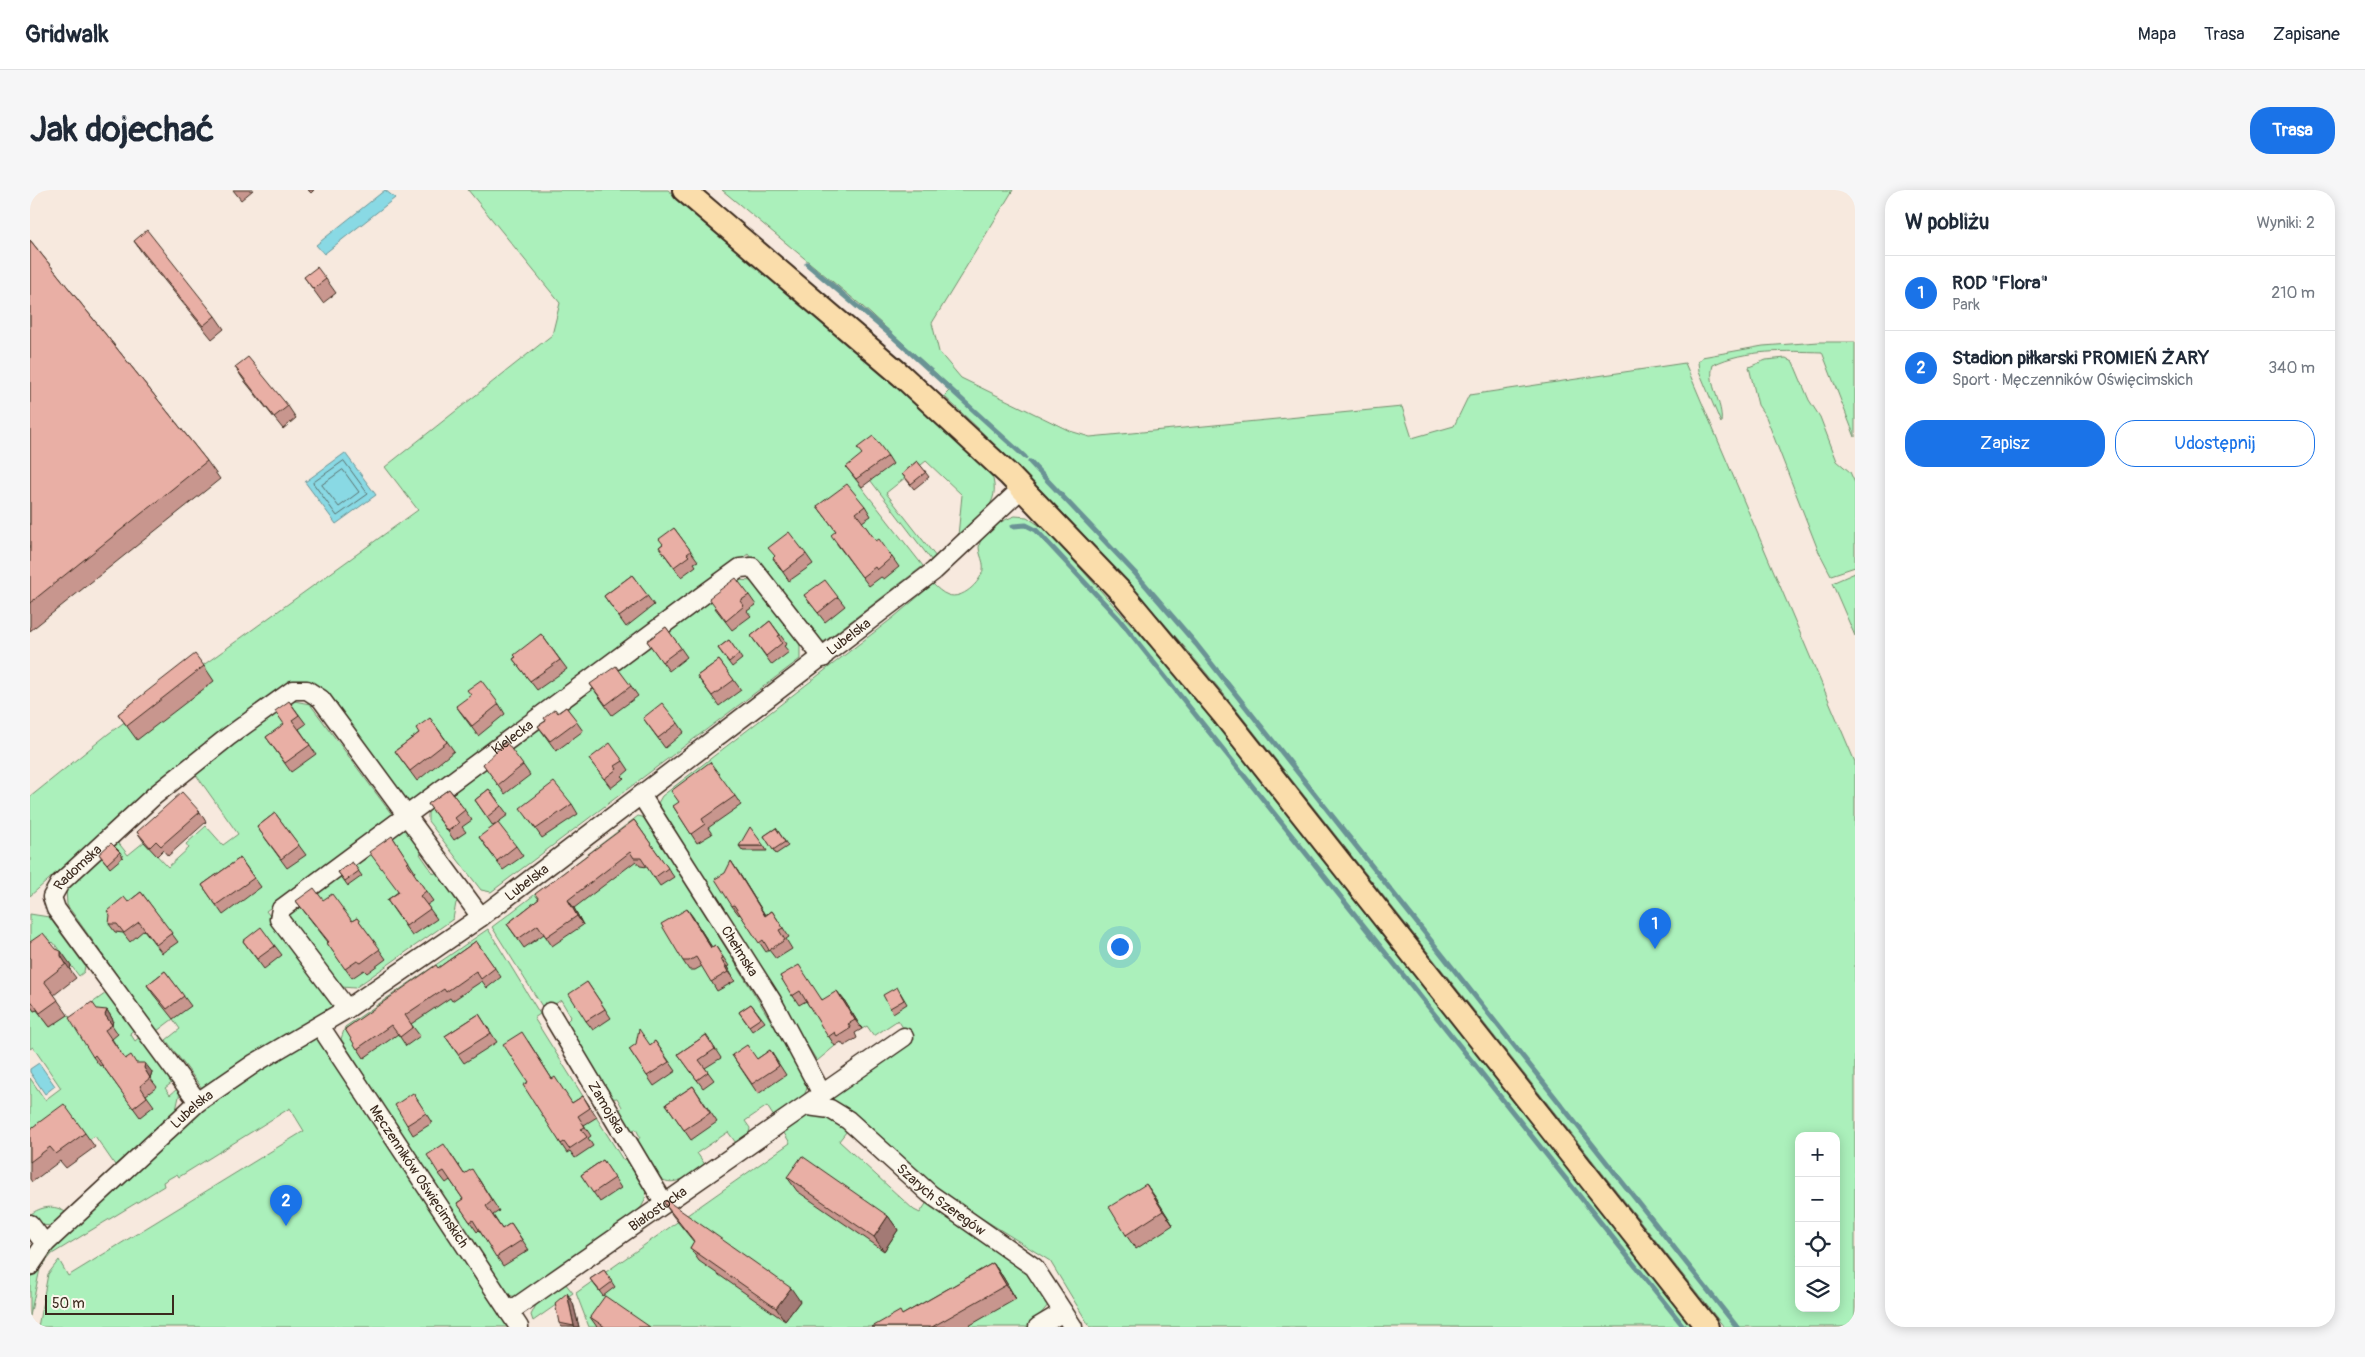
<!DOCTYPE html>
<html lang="pl">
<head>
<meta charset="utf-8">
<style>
	:root { --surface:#fff; --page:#f6f6f7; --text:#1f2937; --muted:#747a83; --line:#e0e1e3; --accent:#1a73e8 }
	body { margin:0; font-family:Pangolin,sans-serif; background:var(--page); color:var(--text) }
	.controls { position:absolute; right:15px; bottom:15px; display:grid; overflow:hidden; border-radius:10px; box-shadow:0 2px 12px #0003 }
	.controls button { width:45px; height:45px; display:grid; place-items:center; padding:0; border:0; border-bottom:1px solid var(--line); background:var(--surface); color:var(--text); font:25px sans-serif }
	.scale { position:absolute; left:15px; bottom:12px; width:129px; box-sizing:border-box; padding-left:5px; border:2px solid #3b2a1e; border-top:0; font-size:14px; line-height:18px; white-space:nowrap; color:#3b2a1e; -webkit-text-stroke:4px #fbf7ec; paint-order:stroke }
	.you { position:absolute; left:1089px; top:756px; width:18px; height:18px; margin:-12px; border:4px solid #fff; border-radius:50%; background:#1a73e8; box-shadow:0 0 0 8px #1a73e833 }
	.badge { display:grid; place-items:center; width:32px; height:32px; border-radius:50%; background:var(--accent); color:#fff; font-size:16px; font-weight:700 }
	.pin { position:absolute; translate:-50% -41px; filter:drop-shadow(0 1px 2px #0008) }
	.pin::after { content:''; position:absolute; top:26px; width:18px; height:15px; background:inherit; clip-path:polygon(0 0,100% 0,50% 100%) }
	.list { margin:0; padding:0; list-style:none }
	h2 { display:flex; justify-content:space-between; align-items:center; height:65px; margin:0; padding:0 20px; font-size:21px }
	h2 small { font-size:16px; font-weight:400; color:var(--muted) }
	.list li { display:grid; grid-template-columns:32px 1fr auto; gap:15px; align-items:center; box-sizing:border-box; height:75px; padding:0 20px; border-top:1px solid var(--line) }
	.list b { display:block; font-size:19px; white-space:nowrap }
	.list p { margin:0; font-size:16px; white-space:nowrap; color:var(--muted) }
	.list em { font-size:16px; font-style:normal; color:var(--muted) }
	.actions { display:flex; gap:10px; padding:15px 20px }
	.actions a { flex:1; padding:11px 0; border:1px solid var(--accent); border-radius:20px; text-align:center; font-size:18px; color:var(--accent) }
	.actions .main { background:var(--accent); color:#fff }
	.icon { flex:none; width:28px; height:28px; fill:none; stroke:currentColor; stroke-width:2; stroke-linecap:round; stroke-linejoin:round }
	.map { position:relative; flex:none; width:1825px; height:1137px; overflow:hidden; border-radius:20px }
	header { display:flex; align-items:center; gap:30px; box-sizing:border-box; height:70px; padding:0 25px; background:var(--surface); border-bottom:1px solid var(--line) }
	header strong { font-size:24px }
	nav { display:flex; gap:28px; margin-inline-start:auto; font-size:18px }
	.intro { display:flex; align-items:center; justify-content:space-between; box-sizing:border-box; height:120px; padding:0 30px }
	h1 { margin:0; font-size:35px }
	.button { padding:12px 22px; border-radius:20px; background:var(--accent); color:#fff; font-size:18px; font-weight:700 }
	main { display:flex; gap:30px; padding:0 30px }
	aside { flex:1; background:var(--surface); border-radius:20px; box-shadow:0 2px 12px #0003 }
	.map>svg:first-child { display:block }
	.green { fill:#abf0bb; stroke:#738d6c; fill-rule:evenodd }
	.water { fill:#89d9e4; stroke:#6a9395 }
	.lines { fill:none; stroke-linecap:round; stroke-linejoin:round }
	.shore { stroke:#5a706d; stroke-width:1 }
	.stream { stroke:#6a9395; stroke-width:5 }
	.minor-casing { stroke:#3b2a1e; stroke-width:21 }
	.major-casing { stroke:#3b2a1e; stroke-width:26 }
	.minor { stroke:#fbf7ec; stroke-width:18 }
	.major { stroke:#faddab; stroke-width:22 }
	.wall { fill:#c8968e; stroke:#3b2a1e }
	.shaded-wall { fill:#a37a74; stroke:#3b2a1e }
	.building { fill:#e9afa5; stroke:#3b2a1e }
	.labels { text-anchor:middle; stroke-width:4; stroke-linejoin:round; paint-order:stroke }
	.street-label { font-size:14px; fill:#3b2a1e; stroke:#fbf7ec }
</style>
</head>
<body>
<header>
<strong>Gridwalk</strong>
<nav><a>Mapa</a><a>Trasa</a><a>Zapisane</a></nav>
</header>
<div class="intro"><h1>Jak dojechać</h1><a class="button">Trasa</a></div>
<main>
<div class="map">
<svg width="1825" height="1137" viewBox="0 0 1825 1137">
	<rect width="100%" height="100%" fill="#f7e9de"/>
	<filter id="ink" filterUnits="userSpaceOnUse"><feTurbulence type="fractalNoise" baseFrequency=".02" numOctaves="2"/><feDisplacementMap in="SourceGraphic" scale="10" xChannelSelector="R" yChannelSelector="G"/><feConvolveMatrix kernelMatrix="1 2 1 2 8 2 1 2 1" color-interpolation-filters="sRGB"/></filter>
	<g filter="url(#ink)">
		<path class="green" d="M438,0h200l224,188 97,90c16,35 -7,46 -31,68l4,-41 -36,-34 -40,32 50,64 -4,4 -71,-93 -9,7 71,91 -98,75 -9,2 -68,-89 -343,253 -97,-120 -154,100 -124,109v-99l78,-63 310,-224 -33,-43 167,-132 8,-32z
			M692,0h291l-81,133 7,29 22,26 109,53 20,6 312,-30 10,31 42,-12 15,-31 216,-32 170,399v565h-131l-497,-629c-87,-107 -181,-207 -283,-302l8,-8 -90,-82zM1769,946h37v172h-37z
			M1789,152h36v95l-33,-85c-35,-1 -77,-3 -109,13 -6,20 11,38 8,58l-22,-52 -1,-9 4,-5 61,-11z
			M1756,168l7,4 16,38 11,17 17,44 13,11 5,11v84l-24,8 -13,-25 -52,-133 -8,-12 -9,-38 17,-7z
			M985,326l12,1 19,13 134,149 514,648h-604l-40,-66 -113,-71 -91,-81 -21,-13 84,-59 -11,-17 -24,16 -7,-10 -5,3 -18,-28 -27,16 18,29 -18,15 -159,-258 4,-7 232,-179 39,-33c4,4 9,9 15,11 14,5 32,-12 35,-25 2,-11 -8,-19 -2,-30 6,-12 22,-20 34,-24z
			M1825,383v63l-23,-53z
			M708,390l14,1 48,61v17l-309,233 -10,-2 -53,-69v-13z
			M259,510l21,4 83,112 -127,95 73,95 -137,82 -36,-48 14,-11 -7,-10 -16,12 -90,-126 -1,-17 51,-47 11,14 16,-13 24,25 21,-19 -3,-4 20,-18 17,19 15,-11 -44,-62z
			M608,626l8,2 163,265 -5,13 -30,21 -7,-11 -22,15 5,7 -1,6 -13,9 -8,-11 -31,21 9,13c-44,29 -46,16 -70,-23l4,-6 -4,-8 -7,2 -11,-19 4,-5 -5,-9 -8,1 -44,-76 6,-6 -10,-17 -16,11 -53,-84z
			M373,638l6,2 16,20 -5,4 14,20 5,-4 21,29 -4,4 -3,16 -98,69 -14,-1 -50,-67 -3,2 -2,-8z
			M0,724l19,3 36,49 -1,6 -5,4 -26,-34 -23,16z
			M458,739l52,85 -6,4 89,142 6,-4c11,21 28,38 6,58l-118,83 -9,-2 -12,-15 -155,-241 4,-12z
			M79,801l26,38 -5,4 5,8 6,-5 32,46 -8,6 5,7 7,-6 3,3 -4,18 -61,55 -20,-29 -5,3 -60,-8v-53l15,22 16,-12 -28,-41 -3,2v-44l4,6 3,-1 13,17 18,-12 3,3z
			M285,848l8,5 184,284h-469l10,-53 11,-14 9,16 236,-145 -14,-23 -111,69 -2,-3 -14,8 1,4 -112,68 -12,15 -10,47v-39l20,-30 174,-156z
			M779,925l18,2 23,10 -11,14 75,69 6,3 9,-14 99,68 21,37 -10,12 7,11h-457l-13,-34 214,-150 -9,-15 18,-10z
			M80,980l2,1 -59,55 -13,-1 -9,-11c9,-7 24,-10 34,-2z
			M535,1093l8,10 -40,28 -2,-6 5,-10z"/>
		<path class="water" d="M355,0l10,8 -71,56 -8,-9z
			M315,263l31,42 -40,29 -31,-42z
			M9,873l16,23 -10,8 -15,-22v-3z"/>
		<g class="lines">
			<path class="shore" d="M314,271l24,33 -31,22 -24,-33z
				M313,280l16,22 -20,15 -17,-22z"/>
			<path class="stream" d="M777,74l85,72 133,121
				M1000,272l105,111 61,71 541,683
				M983,336l13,-1 10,5 83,89 565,708"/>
			<defs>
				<g id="minor">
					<path id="s1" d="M317,819l-68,-90 2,-10 422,-314 37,-27 12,-1 71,91"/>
					<path id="s2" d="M520,822l114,191"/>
					<path id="s3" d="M290,836l199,301"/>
					<path d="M792,904l82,-57"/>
					<path id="s4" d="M168,912l-142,-193 -4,-12 8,-14 94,-87 74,-59 65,-47h14l14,9 160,218"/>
					<path id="s5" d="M778,916l22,3 18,11 82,74 104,73 39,60"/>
					<path d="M0,1034l15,20"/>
					<path id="s6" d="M0,1076l15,-22 153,-142 57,-39 92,-54 134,-92 453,-346 87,-82"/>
					<path id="s7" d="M479,1122l313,-218 -50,-93 -131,-206"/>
					<path d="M1008,1137l25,-15"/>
				</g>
				<path id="major" d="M654,0l217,185 108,100 114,119 100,120 484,613"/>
			</defs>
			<use href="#minor" class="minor-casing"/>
			<use href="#major" class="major-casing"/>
			<use href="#minor" class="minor"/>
			<use href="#major" class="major"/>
		</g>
		<path class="wall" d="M203,0h20l-12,10z
			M278,0h6l-3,3z
			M0,50l177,221 13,18 -190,152z
			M104,51l81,75 9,13 -12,10 -69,-85z
			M274,87l22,2 10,14 -13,10z
			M205,177l53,39 8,12 -13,11 -40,-50z
			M858,266l5,8 -31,23 -16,-20z
			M887,271l12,16 -15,12 -12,-15z
			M787,316h48l6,10 -9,6 14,19 16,16 7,10 -15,12 -3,-2 -12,9 -32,-42 -1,-13z
			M644,338l24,33 -4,2 2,3 -15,11 -22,-30 4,-3z
			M776,364l7,10 -24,17 -16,-23z
			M602,385l22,30 -28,22 -22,-31z
			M719,405l7,10 -9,6 4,5 -19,14 -17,-22z
			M774,405l34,2 7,9 -20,16z
			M740,431l17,23 -3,2 5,6 -17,13 -21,-29z
			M636,437l21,30 -18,14 -22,-30z
			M511,444l26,35 -30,21 -24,-31z
			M699,450l13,19 -10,8 -14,-19z
			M689,470l22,30 -22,16 -22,-30z
			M174,476l10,15 -77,59 -19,-26z
			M560,494l41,2 7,10 -26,19z
			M259,511l17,23 -7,5 17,25 -25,18 -25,-35 18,-12z
			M469,514l6,10 -27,22 -22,-30z
			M536,517l17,24 -27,20 -18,-25z
			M400,528l24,33 -37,30 -22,-30 24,-18z
			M613,528l35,5 6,9 -19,16z
			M559,569l34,2 6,9 -7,6 2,2 -13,10z
			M453,574l40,1 7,10 -25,19z
			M419,599l23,31 -10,7 4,5 -12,8 -26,-36z
			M459,599l19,26 -15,11 -18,-26z
			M705,606l6,9 -33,23 4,6 -15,9 -24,-37z
			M542,614l6,10 -36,24 -15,-21z
			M170,622l6,10 -38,34 -5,-6 -6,6 -13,-14 -7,-10z
			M245,623l31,42 -19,13 -30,-41z
			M604,630l40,57 -14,9 -13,-19 -7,-1 -4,-5 -62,47 9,17 -31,21 -8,-12 -20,14 -17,-24 32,-25z
			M746,638l12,18 -12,8 -12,-18z
			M362,646l23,36 -2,1 20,28 -6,4 10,14 -25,17 -25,-36 11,-8z
			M449,647l37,9 7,10 -20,14z
			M709,656h25l3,5h-24z
			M90,662l3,5 -13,11 -11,-14z
			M210,668l21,29 -38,28 -21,-30z
			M322,672l10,14 -14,10 -10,-14z
			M707,680l28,45 7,-4 17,26 -3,2 6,10 -16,10 -7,-9 -3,2 -26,-38 -1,1 -7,-9z
			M111,702l37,50 -16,11 -18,-23 -14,12 -7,-9 -8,-1 -6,-8 19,-22z
			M293,710l29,21 5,-3 29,41 -19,14 -3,-3 -12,8 -25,-35 1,-1 -32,-41z
			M657,719l25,38 3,-2 14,21 -2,1 8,14 -18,10 -15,-25 -7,4h-6l-6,-9z
			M213,751l32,5 7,9 -18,14z
			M446,751l25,36 -14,11 -5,-7 -30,20 -2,-3 -39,26 9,12 -14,10 -8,-12 -34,24 -19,-29 93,-61z
			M0,752l26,7 15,16 -1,5 6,8 -22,17 14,20 -18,12 -13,-17 -3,1 -4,-6z
			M135,781l26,35 -18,13 -20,-25 -6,-9z
			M750,786l43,24h21l18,29 -7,4 2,5 -13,8 -3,-4 -6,4 -29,-45 -7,4z
			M557,792l24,36 -18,12 -7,-9z
			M870,802l7,12 -14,9 -3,-5z
			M721,814l14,18 -13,9 -13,-19z
			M77,820l6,10 -1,5 6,9 -6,5 13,20 11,4 16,9 -2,6 7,9 -11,8 8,11 -14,11 -38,-52 -2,1 -7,-9z
			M449,824l18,28 -33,21 -19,-27z
			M676,845l15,23 -16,10 9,12 -11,8 -25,-34z
			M498,851l24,38 20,24 11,-7 14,21 -13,8 7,11 -3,2 5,8 -18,12 -5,-7 -3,2 -6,-9 -33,-62z
			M625,851l21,30 -22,15 -25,-37 21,-4z
			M740,860l16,25 -28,19 -26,-39 25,4z
			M663,896l24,36 -26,18 -25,-36z
			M383,903l19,30 -19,12 -6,-10z
			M0,939l55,4 10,14 -29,21 -6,-7 -28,21 -2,-3z
			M421,964l13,20 14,4 21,33 -6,4 9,14 9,-6 18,27 -26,16 -24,-36 -2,2 -20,-29 6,-4 -13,-19 -4,3 -7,-9z
			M573,970l18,28 -21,14 -19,-27z
			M757,987l101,39 10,14 -14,21 -87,-60z
			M1116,994l27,41 -37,24 -10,-14z
			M634,1013l136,98 -15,20 -86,-60 -9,-13 4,-6 -21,-26z
			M963,1073l10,14 13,22 -49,28h-95l30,-12z
			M574,1080l11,17 -12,9 -13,-17z
			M543,1113l6,24h-17l-3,-4z
			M560,1127l60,10h-53z"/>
		<path class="shaded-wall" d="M701,671l6,9 34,55 -6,-9z
			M538,710l6,8 9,17 -6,-9z
			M657,719l6,8 24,40 -6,-9z
			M31,761l10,14 -1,5 -9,-14z
			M691,769l6,8 8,14 -7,-9z
			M807,801l7,9 18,29 -7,-9z
			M77,820l6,10 -1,5 -7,-10z
			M115,873l7,9 -2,6 -6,-10z
			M1116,994l10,14 17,27 -10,-14z
			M858,1026l10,14 -14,21 -10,-14z
			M963,1073l10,14 13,22 -10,-14z
			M761,1098l9,13 -15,20 -9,-13z
			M537,1103l6,10 6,24h-5v-1z"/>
		<path class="building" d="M117,40l68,86 -12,10 -69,-85z
			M0,50l177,221 -177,142z
			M287,77l9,12 -13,10 -9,-12z
			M218,167l40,49 -14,11 -39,-50z
			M843,246l15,20 -32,23 -10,-12 16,-13 -5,-6z
			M887,271l9,11 -15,12 -9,-10z
			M817,294l18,22 -9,7 20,28 3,-2 13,18 -15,13 -2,-3 -13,10 -31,-42 5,-4 -19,-25z
			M644,338l17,23 -4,3 2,2 -15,11 -15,-20 4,-3 -4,-5z
			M759,342l17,22 -23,18 -10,-14 2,-2 -7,-8z
			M602,385l16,21 -29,21 -15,-21z
			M706,388l13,17 -9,6 4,5 -18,15 -17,-23z
			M795,390l13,17 -20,16 -14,-18z
			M740,431l10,14 -2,1 4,7 -16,13 -15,-20z
			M636,437l15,21 -19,14 -15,-21z
			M511,444l19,26 -30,21 -17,-22 3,-2 -2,-2z
			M699,450l10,14 -10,8 -11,-14z
			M165,464l9,12 -77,60 -9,-12z
			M689,470l15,20 -22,16 -15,-20z
			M586,476l15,20 -25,19 -16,-21z
			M451,490l18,24 -27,22 -16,-20 15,-11 -4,-5z
			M259,511l10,14 -7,5 18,25 -25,18 -19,-26 18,-13 -9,-13z
			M632,513l16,20 -20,15 -15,-20z
			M536,517l11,14 -27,20 -12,-15 8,-5 -2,-3 11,-9 3,4z
			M400,528l17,24 -37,29 -15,-20 24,-18 -3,-5z
			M476,552l17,23 -25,20 -15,-21z
			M580,553l13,18 -8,5 2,3 -13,10 -15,-20z
			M680,572l25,34 -33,23 3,5 -14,10 -18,-28 6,-4 -8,-11z
			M524,592l18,22 -36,25 -16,-21z
			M419,599l16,21 -10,8 4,5 -11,8 -20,-27z
			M459,599l12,17 -14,11 -12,-17z
			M152,602l18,20 -39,34 -5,-5 -6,6 -13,-15z
			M245,623l24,32 -18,14 -24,-32z
			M604,630l34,48 -14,10 -13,-20h-7l-4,-6 -62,48 9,16 -31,21 -8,-12 -20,14 -11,-15 32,-25 -4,-5z
			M468,633l18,23 -19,15 -18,-24z
			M720,637l14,19h-25z
			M746,638l9,14 -12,8 -9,-14z
			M362,646l17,26 -2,1 19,28 -6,5 10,13 -24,17 -19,-26 12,-8 -30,-40z
			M81,653l9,9 -13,12 -8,-10z
			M210,668l14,20 -38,27 -14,-20z
			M701,671l34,55 7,-5 11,17 -4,2 6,10 -16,10 -6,-10 -4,3 -25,-38 -2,1 -17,-27 10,-6z
			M322,672l7,9 -14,10 -7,-9z
			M284,698l9,12 9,-6 20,27 5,-3 23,31 -19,14 -4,-2 -12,8 -18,-26 2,-1 -33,-41z
			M111,702l31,41 -16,12 -17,-23 -15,11 -7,-9h-8l1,-9 -3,-4 17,-14 4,5z
			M657,719l24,39 4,-3 8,13 -2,1 7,13 -17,10 -15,-25 -7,4h-6l-22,-37z
			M231,737l14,19 -18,13 -14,-18z
			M13,743l13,16 5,2v5l5,8 -22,17 14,19 -18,13 -10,-14v-57z
			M446,751l19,27 -14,11 -5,-8 -30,21 -2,-3 -39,26 8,12 -13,10 -9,-12 -34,24 -12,-20 91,-64 2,3z
			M769,775l23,35 15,-9 18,29 -7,4 3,4 -14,9 -2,-5 -7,5 -28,-46 -8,5 -12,-20z
			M135,781l19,25 -17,13 -20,-24z
			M557,792l18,27 -19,12 -17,-27z
			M867,797l7,13 -14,8 -7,-13z
			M62,812l5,7 10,1 -2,5 7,10 -7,5 20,29 6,-4 5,8h9l-1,5 6,10 -10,8 7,11 -14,11 -38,-53 -2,2 -24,-39z
			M721,814l10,14 -12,8 -10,-14z
			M449,824l12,19 -33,21 -13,-18z
			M609,839l11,16 5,-4 14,21 -22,14 -18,-27 7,-5z
			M492,842l30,47 3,-2 17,26 11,-7 7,12 -12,8 7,11 -4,2 6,8 -18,12 -5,-7 -3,2 -38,-59 5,-3 -25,-38z
			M676,845l9,14 -16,11 9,12 -11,8 -19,-26z
			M717,855l10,14 13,-9 9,16 -27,18 -20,-29z
			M663,896l17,27 -26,17 -18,-26z
			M383,903l13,20 -19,12 -12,-20z
			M34,914l21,29 -29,21 -6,-7 -20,15v-33z
			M414,954l20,30 8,-5 20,32 -6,5 16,23 9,-6 11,17 -26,17 -23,-37 -3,2 -13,-19 6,-4 -19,-28 -5,3 -12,-19z
			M772,966l86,60 -14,21 -87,-60z
			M573,970l12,18 -22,15 -12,-18z
			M1116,994l17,27 -37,24 -17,-28z
			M636,1010l125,88 -15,20 -86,-60 4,-7 -30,-38z
			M963,1073l13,22 -74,42h-60l28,-16 2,4z
			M574,1080l8,12 -12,9 -10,-12z
			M537,1103l7,33 -15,-3 -4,-20z
			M575,1106l45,31h-45l-15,-10z"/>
	</g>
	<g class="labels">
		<g class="street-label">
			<text dy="5" stroke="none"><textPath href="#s6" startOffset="1036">Lubelska</textPath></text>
			<text dy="5" stroke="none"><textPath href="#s1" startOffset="411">Kielecka</textPath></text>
			<text dy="5" stroke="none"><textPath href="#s4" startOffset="292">Radomska</textPath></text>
			<text dy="5" stroke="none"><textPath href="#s6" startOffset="631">Lubelska</textPath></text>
			<text transform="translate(710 761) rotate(58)" y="5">Chełmska</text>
			<text dy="5" stroke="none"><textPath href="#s2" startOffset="111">Zamojska</textPath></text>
			<text dy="5" stroke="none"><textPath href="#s6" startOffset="226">Lubelska</textPath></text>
			<text dy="5" stroke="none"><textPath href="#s3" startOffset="180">Męczenników Oświęcimskich</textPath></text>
			<text dy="5" stroke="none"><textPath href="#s5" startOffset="166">Szarych Szeregów</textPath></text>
			<text dy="5" stroke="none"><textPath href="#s7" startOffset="181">Białostocka</textPath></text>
		</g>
	</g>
</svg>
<div class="controls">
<button>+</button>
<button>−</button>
<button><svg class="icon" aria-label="locate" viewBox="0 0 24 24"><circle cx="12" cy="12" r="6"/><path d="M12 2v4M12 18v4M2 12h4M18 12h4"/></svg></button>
<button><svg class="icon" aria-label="layers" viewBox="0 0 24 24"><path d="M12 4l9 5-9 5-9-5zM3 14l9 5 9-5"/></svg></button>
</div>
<div class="scale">50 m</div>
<div class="you"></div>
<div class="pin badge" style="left:1625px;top:759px">1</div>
<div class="pin badge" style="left:256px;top:1036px">2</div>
</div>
<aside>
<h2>W pobliżu<small>Wyniki: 2</small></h2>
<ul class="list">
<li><span class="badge">1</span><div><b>ROD &quot;Flora&quot;</b><p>Park</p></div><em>210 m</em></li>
<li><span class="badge">2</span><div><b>Stadion piłkarski PROMIEŃ ŻARY</b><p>Sport · Męczenników Oświęcimskich</p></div><em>340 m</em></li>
</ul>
<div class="actions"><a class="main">Zapisz</a><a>Udostępnij</a></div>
</aside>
</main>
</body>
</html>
